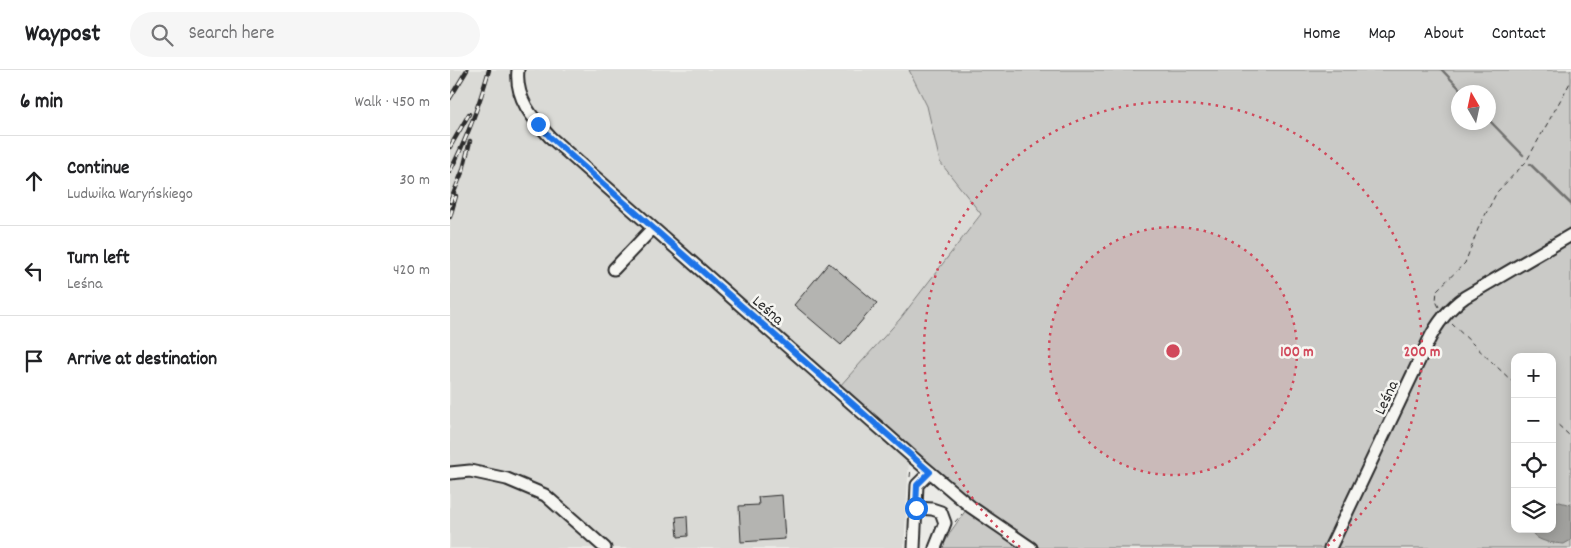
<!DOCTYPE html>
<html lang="en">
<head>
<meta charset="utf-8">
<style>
	:root { --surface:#fff; --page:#f6f6f6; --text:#202124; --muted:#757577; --line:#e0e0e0 }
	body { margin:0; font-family:Dekko,sans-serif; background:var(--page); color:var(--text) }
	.controls { position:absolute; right:15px; bottom:15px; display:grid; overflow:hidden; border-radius:10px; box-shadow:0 2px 12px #0003 }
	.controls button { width:45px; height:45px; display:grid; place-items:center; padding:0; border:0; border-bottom:1px solid var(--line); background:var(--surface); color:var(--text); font:25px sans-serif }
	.compass { position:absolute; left:1001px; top:15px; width:45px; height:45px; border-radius:50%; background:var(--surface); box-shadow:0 2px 12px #0003; rotate:351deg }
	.stop { position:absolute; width:15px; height:15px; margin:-11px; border:4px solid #1a73e8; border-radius:50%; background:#fff }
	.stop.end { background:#1a73e8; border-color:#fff; box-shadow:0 1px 5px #0008 }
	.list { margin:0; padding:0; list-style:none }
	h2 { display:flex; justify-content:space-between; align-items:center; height:65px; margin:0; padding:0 20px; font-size:21px }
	h2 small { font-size:16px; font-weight:400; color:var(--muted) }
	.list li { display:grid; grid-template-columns:32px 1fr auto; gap:15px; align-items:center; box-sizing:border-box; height:90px; padding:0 20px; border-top:1px solid var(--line) }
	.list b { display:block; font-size:19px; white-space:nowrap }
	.list p { margin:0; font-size:16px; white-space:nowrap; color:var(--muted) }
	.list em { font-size:16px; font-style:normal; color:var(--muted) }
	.icon { flex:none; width:28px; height:28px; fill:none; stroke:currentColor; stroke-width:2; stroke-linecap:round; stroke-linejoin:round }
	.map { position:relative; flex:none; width:1121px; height:478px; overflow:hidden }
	header { display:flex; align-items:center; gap:30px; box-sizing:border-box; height:70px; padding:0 25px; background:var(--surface); border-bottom:1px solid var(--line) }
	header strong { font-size:24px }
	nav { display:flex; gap:28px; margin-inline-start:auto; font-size:18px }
	.search { width:350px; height:45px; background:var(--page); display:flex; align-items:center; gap:12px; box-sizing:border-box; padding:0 18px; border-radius:28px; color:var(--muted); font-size:19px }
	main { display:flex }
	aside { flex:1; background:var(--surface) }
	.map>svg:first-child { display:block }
	.built { fill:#dadad6 }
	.green { fill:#cacac7; stroke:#7a7a79; fill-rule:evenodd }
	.water { fill:#a1a19e; stroke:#727270 }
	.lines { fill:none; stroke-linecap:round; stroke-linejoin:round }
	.stream { stroke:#727270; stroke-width:2.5 }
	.building { fill:#b4b4b1; stroke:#2b2b2b }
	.minor-casing { stroke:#2b2b2b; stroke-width:15 }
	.path { stroke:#2b2b2b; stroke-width:1; stroke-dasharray:5 4; stroke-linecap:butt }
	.minor { stroke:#f6f6f2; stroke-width:11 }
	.rail-casing { stroke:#2b2b2b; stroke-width:4.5 }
	.rail { stroke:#f6f6f2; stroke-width:2.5; stroke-dasharray:8; stroke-linecap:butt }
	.route { stroke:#1a73e8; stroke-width:6 }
	.ring { fill:none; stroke:#d1495b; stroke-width:2.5; stroke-dasharray:2.5 5 }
	.labels { text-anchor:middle; stroke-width:5; stroke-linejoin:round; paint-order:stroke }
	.street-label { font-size:16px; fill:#2b2b2b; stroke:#f6f6f2 }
	.centre { fill:#d1495b; stroke:#f6f6f2; stroke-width:2.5 }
	.ring-label { font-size:15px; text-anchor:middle; font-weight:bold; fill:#d1495b; stroke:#f6f6f2; stroke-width:5; stroke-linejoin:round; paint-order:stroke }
</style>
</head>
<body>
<header>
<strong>Waypost</strong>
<div class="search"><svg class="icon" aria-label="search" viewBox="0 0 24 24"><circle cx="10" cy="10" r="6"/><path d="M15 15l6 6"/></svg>Search here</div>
<nav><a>Home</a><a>Map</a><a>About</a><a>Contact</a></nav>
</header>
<main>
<aside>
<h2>6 min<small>Walk · 450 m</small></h2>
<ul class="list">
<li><svg class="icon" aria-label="ahead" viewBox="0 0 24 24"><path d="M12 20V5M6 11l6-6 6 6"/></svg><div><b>Continue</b><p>Ludwika Waryńskiego</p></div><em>30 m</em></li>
<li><svg class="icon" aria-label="left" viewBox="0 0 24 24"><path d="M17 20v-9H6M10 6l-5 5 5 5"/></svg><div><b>Turn left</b><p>Leśna</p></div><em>420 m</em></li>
<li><svg class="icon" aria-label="arrive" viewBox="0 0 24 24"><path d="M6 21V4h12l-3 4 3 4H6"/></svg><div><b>Arrive at destination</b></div></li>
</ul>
</aside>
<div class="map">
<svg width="1121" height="478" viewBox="0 0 1121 478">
	<rect width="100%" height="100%" fill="#eaeae6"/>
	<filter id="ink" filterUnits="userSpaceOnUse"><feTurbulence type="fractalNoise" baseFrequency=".02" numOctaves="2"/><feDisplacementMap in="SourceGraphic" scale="10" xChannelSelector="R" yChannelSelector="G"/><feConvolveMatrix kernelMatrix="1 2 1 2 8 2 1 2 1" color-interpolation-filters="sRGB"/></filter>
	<g filter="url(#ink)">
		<path class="built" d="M0,0h459l18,36 13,56 41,51 -81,106 -61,68 70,73 -5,88h-454z"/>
		<path class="green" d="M459,0h662v161l-113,66 -132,251h-286l-66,-45 -135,-116 61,-68 81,-105 -41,-52 -13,-56zM1008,22h30v30h-30z
			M1121,170v308h-238l100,-208 20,-27 12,-10zM1065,287h37v172h-37z
			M516,440l56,38h-80l9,-17z"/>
		<path class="water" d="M1102,430l19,5v35l-7,4c-11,-1 -30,-2 -33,-15h21z"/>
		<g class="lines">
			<path class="stream" d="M992,0l21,22
				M1038,49l35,36
				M1080,94l41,40"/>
		</g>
		<path class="building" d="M379,193l48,40 -36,42 -47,-40z
			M332,425l3,44 -44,3 -2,-36 20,-1 -1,-8z
			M237,446l1,20 -10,1 -2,-20z"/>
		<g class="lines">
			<defs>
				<path id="minor" d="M68,0c-3,28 14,48 32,67l367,324 54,46 60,41
					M164,199l39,-41
					M0,403l20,-2 37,8 38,16 60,53
					M466,438l16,1 9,3 4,11 -10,25
					M464,478l3,-63 13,-13
					M880,478l98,-206c9,-19 20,-33 37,-45l106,-62"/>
			</defs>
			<use href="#minor" class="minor-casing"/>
			<path class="path" d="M989,237l-3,-6 1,-11 28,-27 13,-34 19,-37 29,-30 45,-81
				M1002,254l63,60
				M1102,349l19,18
				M460,407l1,-9
				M505,452l7,-8"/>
			<use href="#minor" class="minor"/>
			<defs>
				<path id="rail" d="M0,28l17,-28
					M0,77l19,-33
					M0,101c17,-32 29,-66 39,-101
					M0,132l13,-32 7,-29
					M0,147l6,-21"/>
			</defs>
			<use href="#rail" class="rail-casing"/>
			<use href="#rail" class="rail"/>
		</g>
	</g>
	<g class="lines" filter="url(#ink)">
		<path class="route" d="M88,54l12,13 380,335 -13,13 -1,23"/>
	</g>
	<circle cx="723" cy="281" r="124" fill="#d1495b" fill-opacity=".12"/>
	<g class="ring">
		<circle cx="723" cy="281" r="124"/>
		<path d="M570 477A249 249 0 1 1 876 477"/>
	</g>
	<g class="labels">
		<g class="street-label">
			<text transform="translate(319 239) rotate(41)" y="6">Leśna</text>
			<text transform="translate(935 327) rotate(-65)" y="6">Leśna</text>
		</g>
	</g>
	<circle cx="723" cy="281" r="8" class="centre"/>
	<g class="ring-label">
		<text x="847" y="286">100 m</text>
		<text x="972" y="286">200 m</text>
	</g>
</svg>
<div class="controls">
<button>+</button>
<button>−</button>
<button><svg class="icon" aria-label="locate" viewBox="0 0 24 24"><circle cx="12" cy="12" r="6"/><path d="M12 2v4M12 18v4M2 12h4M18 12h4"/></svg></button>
<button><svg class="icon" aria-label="layers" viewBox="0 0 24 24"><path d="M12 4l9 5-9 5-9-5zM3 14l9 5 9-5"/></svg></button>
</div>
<svg class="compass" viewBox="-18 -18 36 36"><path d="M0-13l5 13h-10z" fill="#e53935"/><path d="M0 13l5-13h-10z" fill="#757577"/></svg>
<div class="stop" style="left:466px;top:438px"></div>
<div class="stop end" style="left:88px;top:54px"></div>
</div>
</main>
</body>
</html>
